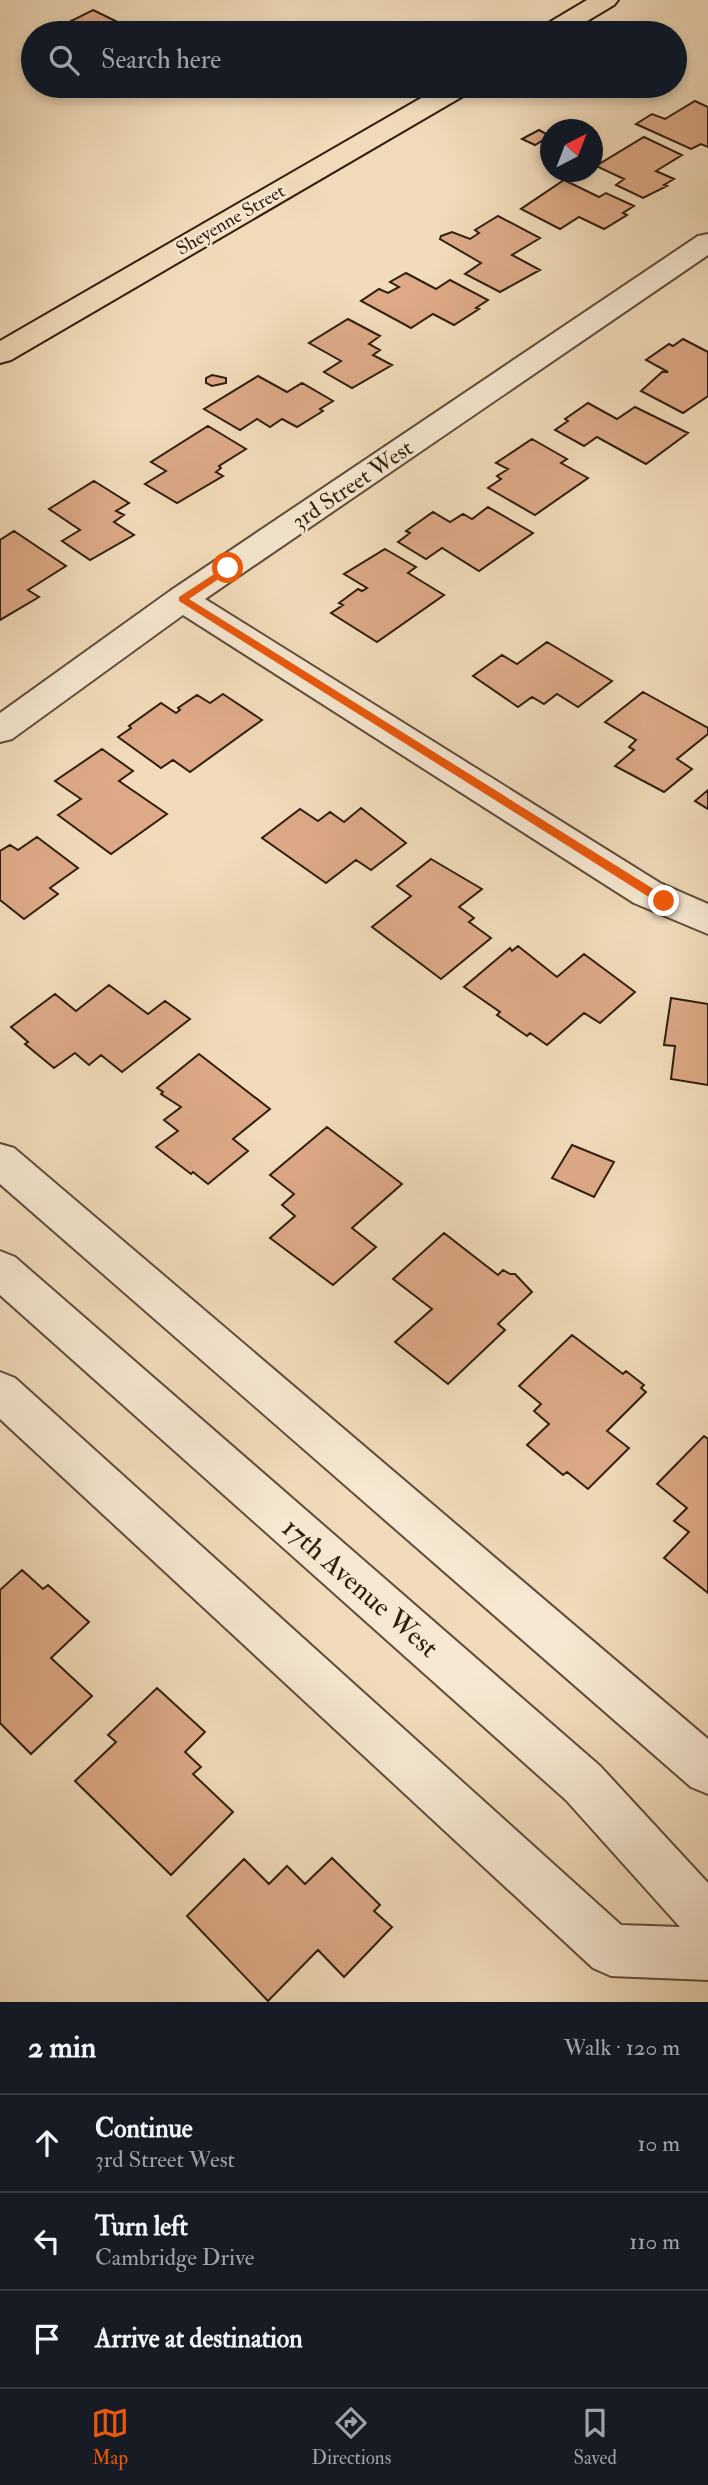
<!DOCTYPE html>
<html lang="en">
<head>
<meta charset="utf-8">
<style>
	:root { --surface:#171b24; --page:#242831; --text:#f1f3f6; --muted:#9ea1a6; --line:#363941; --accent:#ea580c }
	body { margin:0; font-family:"IM FELL Double Pica",serif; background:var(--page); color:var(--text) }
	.compass { position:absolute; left:540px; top:119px; width:63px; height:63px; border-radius:50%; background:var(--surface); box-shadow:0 4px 10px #0003; rotate:42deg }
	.stop { position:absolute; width:21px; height:21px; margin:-16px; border:5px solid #ea580c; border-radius:50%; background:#fff }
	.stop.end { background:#ea580c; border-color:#fff; box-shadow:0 2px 7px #0008 }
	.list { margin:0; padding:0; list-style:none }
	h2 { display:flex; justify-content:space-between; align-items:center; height:91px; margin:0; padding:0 28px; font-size:30px }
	h2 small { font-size:23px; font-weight:400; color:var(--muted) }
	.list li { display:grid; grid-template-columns:46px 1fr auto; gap:21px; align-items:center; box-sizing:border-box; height:98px; padding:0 28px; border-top:2px solid var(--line) }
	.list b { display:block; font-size:26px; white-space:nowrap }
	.list p { margin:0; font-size:23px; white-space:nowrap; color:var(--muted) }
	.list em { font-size:23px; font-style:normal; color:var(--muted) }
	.icon { flex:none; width:38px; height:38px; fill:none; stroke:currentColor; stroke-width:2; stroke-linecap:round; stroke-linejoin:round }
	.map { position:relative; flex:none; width:708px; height:2002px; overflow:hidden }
	.search { position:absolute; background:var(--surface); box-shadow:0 4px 10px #0003; left:21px; right:21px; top:21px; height:77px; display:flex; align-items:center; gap:18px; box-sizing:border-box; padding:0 24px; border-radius:38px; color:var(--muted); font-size:26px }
	.sheet { height:385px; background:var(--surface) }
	nav { display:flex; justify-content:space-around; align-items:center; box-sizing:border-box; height:98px; border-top:2px solid var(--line); background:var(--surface); font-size:19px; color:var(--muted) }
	nav a { display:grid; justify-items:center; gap:4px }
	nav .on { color:var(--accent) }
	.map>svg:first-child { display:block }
	.building { fill:#dda987; stroke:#2f1d0d; stroke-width:2 }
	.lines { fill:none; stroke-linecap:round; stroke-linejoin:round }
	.minor-casing { stroke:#604c38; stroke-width:4 }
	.major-casing { stroke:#2f1d0d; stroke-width:4 }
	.minor { fill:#f6e8d2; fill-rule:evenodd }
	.major { fill:#f1dbba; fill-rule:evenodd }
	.route { fill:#ea580c }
	.labels { text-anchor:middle; stroke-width:5; stroke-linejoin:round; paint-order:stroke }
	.far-street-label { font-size:19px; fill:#2f1d0d; stroke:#f6e8d2 }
	.street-label { font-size:23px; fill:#2f1d0d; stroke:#f6e8d2 }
	.near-street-label { font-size:28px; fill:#2f1d0d; stroke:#f6e8d2 }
</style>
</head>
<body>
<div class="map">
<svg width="708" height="2002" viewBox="0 0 708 2002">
	<rect width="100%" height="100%" fill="#f1dbba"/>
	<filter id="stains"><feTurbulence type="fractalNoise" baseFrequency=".00286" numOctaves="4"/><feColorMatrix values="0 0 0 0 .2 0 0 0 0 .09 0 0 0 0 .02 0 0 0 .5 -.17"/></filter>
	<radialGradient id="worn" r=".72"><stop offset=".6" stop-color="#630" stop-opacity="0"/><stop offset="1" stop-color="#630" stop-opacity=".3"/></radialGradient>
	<path class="building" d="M93,10l47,23h-61l-16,-8z
		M695,101l13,6v40l-7,-3 -10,5 -55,-25 16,-10 13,5z
		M539,130l11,6 -15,9 -13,-6z
		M644,137l38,18 -26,16 18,8 -10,6 3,1 -24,12 -27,-13 8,-6 -28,-13z
		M564,180l35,17 7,-4 28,13 -11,7 4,2 -23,14 -25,-12 -19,12 -39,-20z
		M498,216l42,22 -28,17 28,15 -40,22 -35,-18 16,-11 -41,-24 1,-3 11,-4 18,7 9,-6 -4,-3z
		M406,273l30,16 14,-9 38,20 -12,8 3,1 -25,16 -21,-11 -22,14 -50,-27 18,-12 9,4 11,-6 -9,-5z
		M348,319l32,17 -11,8 11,6 -7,5 19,10 -40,23 -28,-16 17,-11 -32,-18z
		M683,339l25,13v44l-25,17 -42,-22 21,-19h6l-22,-12 23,-16 4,2z
		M212,375l14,3v5l-14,3 -6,-3v-5z
		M258,376l29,16 15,-9 31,18 -13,8 3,2 -26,16 -15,-8 -12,8 -13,-8 -17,11 -36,-21z
		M588,403l29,16 18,-12 53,26 -42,31 -49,-27 -13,9 -29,-16 13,-9 -3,-2z
		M208,426l38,23 -27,17 2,2 -5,4 7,4 -46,27 -32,-19 21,-13 -15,-9z
		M532,439l35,20 -6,4 27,15 -53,37 -47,-27 13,-9 -4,-3 11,-7 -12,-6z
		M94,481l35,22 -13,8 8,4 -10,7 20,13 -44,25 -28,-19 18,-11 -31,-21z
		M488,507l45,26 -54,38 -37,-23 -16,11 -28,-17 12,-9 -4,-2 27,-19 17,10 13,-8 9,5z
		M14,531l52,35 -38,24 11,7 -39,23v-80z
		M385,549l31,18 -8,6 36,22 -67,47 -46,-29 12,-8 -4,-2 19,-14 4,2 5,-3 -23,-14z
		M547,642l65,39 -34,26 -21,-13 -13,10 -12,-7 -14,10 -45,-31 29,-21 15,9z
		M643,692l65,36v6l-31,25 15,10 -28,23 -49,-26 19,-16 -5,-3 7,-7 -31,-18z
		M223,694l39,26 -72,52 -17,-12 -12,8 -43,-31 13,-9 -2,-2 32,-23 15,10 4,-3 -2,-2 19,-13 13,8z
		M102,749l31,22 -14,10 48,33 -56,40 -53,-39 23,-16 -26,-18z
		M708,790v19l-13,-8z
		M361,808l45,35 -35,27 -15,-10 -30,23 -64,-45 38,-29 18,12 12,-9 14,10z
		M37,837l41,31 -28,20 8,6 -34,25 -24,-19v-49l10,-6 8,5z
		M431,859l51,30 -23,18 15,11 -5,4 22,16 -50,41 -69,-52 39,-31 -14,-10z
		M518,946l39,31 27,-23 51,38 -35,31 -16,-10 -37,32 -17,-12 -3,3 -30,-21 3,-3 -36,-25 46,-39 2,3z
		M109,985l39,29 17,-13 25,18 -68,53 -21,-17 -12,10 -14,-12 -21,15 -29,-24 3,-2 -17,-15 44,-33 21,17z
		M671,998l37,6v81l-37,-6 4,-33 -11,-1z
		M199,1054l71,55 -37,30 15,12 -40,33 -15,-12 -2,2 -35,-27 22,-16 -14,-11 17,-13 -20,-13 2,-2 -6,-4z
		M327,1127l75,57 -50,44 24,19 -43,38 -63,-47 25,-22 -13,-11 12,-11 -24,-19z
		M572,1145l42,17 -20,35 -42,-19z
		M444,1233l54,42 5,-5 7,4h5l17,18 -34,32 7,6 -57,54 -53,-42 37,-33 -39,-30z
		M572,1335l51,39 3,-3 18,14 -3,3 5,4 -39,39 22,17 -41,41 -21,-17 -4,3 -36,-30 22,-21 -15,-13 7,-7 -22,-18z
		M704,1436l4,3v154l-44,-35 25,-26 -15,-11 13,-13 -30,-24z
		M22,1570l21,19 5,-4 41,37 -38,36 41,38 -61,58 -31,-31v-133z
		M157,1688l48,44 -20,20 16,15 -8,7 40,38 -62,63 -96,-94 41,-39 -8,-7z
		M332,1858l48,47 -6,6 18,16 -48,50 -26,-27 -50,51 -81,-85 57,-57 25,25 18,-18 18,18z"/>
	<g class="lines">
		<defs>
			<path id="minor" d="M708,234v21l-503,344 455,284 48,21v30l-74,-31 -451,-288 -171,124 -12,3v-29l170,-122 528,-355z
				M0,1144l14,4 694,591v55l-17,-7 -691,-603z
				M0,1251l15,6 585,509 108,117v97l-97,-4 -18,-8 -593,-549v-47l15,6 606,547 59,2 -114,-127 -566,-505z"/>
			<path id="major" d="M587,0h31l-4,5 -47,28h-31l4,-5z
				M442,86h32l-4,6 -459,268 -11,3v-22z"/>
		</defs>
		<use href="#minor" class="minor-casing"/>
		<use href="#major" class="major-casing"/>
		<use href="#minor" class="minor"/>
		<use href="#major" class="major"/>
	</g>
	<path class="route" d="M228,565l5,3 -1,2 -43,29 479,299v6h-8l-481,-303v-4z"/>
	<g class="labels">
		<g class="far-street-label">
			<text transform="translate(230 219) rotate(-30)" y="7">Sheyenne Street</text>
		</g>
		<g class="street-label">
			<text transform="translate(352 484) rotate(-34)" y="8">3rd Street West</text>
		</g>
		<g class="near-street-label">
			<text transform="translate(361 1587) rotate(41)" y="10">17th Avenue West</text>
		</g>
	</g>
	<rect width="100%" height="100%" filter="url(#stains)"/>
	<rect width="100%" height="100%" fill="url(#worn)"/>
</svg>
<svg class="compass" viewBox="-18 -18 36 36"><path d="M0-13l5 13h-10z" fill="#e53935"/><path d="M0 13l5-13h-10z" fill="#9ea1a6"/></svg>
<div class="stop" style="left:228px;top:568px"></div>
<div class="stop end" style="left:664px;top:901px"></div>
<div class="search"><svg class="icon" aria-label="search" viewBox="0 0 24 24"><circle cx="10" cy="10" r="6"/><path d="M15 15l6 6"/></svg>Search here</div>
</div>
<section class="sheet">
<h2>2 min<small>Walk · 120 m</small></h2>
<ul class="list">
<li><svg class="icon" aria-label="ahead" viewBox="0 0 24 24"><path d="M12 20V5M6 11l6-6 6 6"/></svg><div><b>Continue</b><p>3rd Street West</p></div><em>10 m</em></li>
<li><svg class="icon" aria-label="left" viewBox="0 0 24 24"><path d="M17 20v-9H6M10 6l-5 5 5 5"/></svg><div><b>Turn left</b><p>Cambridge Drive</p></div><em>110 m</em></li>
<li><svg class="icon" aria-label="arrive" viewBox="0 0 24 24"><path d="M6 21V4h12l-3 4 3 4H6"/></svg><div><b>Arrive at destination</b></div></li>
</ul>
</section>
<nav>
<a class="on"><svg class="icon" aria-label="map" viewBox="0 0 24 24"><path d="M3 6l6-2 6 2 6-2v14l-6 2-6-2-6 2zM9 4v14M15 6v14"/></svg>Map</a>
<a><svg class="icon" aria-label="directions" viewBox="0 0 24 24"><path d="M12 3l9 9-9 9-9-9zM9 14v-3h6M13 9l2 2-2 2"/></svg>Directions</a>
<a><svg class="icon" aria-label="saved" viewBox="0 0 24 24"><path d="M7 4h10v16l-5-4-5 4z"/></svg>Saved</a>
</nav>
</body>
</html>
